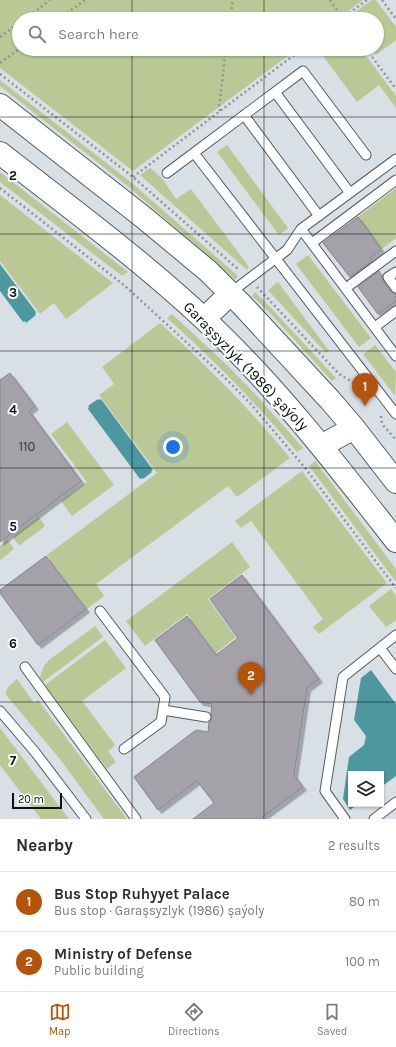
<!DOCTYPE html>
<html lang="en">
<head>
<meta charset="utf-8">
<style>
	:root { --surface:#fff; --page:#f2f2f3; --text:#2b2b33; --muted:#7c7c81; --line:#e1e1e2; --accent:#b45309 }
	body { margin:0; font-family:Karla,sans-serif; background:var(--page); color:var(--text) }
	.controls { position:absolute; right:12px; bottom:12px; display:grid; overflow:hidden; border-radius:0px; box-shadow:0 1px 3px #0004 }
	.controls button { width:36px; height:36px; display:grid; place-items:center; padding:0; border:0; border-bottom:1px solid var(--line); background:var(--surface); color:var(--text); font:20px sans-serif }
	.scale { position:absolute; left:12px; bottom:10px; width:50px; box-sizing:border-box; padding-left:4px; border:2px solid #0e1113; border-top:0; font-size:11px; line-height:14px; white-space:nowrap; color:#0e1113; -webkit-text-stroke:3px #fff; paint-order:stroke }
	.you { position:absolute; left:173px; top:447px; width:14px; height:14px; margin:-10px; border:3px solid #fff; border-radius:50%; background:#1a73e8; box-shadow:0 0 0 6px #1a73e833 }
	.badge { display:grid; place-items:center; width:26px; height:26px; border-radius:50%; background:var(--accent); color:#fff; font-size:13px; font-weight:700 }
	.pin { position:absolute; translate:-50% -33px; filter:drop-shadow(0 1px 2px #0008) }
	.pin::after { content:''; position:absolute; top:21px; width:14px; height:12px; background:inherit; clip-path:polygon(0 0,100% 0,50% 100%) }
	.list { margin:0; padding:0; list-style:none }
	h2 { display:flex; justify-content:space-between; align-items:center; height:52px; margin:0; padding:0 16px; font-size:17px }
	h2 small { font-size:13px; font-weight:400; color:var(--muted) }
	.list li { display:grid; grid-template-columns:26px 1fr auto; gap:12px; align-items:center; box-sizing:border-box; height:60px; padding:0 16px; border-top:1px solid var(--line) }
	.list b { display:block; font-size:15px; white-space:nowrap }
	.list p { margin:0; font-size:13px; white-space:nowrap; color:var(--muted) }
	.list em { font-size:13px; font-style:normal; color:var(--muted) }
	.icon { flex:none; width:22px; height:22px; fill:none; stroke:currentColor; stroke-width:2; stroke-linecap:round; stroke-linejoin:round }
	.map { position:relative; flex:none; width:396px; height:819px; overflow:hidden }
	.search { position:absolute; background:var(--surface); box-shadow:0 1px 3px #0004; left:12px; right:12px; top:12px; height:44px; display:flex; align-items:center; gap:10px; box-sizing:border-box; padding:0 14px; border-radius:22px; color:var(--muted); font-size:15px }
	.sheet { height:172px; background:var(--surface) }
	nav { display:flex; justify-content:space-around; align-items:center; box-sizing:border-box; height:56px; border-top:1px solid var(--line); background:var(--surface); font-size:11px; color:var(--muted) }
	nav a { display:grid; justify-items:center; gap:2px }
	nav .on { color:var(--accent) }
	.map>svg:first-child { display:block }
	.green { fill:#bac895 }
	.water { fill:#4c989e }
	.building { fill:#a5a1a9; stroke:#87838b; filter:url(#shadow) }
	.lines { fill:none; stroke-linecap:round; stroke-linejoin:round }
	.service-casing { stroke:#555b60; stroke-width:11 }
	.secondary-casing { stroke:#555b60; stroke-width:24 }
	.path { stroke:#8e9498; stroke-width:2.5; stroke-dasharray:2 3; stroke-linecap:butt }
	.service { stroke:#fff; stroke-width:9 }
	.secondary { stroke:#fff; stroke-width:22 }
	.grid { fill:none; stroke:#0e1113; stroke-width:1; stroke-opacity:0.55 }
	.labels { text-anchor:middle; stroke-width:4; stroke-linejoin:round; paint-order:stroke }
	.number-label { font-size:13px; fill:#343538 }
	.street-label { font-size:15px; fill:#0e1113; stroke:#fff }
	.grid-label { font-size:13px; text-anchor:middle; font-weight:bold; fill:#0e1113; stroke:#fff; stroke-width:4; stroke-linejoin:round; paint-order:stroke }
</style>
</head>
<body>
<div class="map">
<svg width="396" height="819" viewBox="0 0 396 819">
	<defs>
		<filter id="shadow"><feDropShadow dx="3.5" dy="3.5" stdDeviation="0" flood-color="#0004"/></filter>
	</defs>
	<rect width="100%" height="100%" fill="#d8dfe5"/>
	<path class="green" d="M0,0h363l-26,19h-318v30h278l-164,122 -133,-103z
		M372,0h4l20,27v13l-20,15 -4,-6h5v-30h-28l-1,-2z
		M318,49h43l35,47v12l-17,-23 -22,17z
		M0,80l132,103 106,93 -3,4 -106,-93 -129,-101z
		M227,145l61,83 -9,7 -62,-83z
		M150,168l12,10 14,21 15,-10 58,78 -2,3 -107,-95z
		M0,172l128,100 -6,4 -122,-94z
		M396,188v50l-14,11 -24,-32z
		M0,195l113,88 -47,36 -12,-16 -14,11 -40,-53z
		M308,255l63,83 -12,9 -63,-83z
		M278,282l51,69 -3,2 -58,-63z
		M255,292l17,17 64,69 -4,3 -63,-69 -17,-16z
		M172,314l56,52 29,30 46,52 -6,4c-40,-48 -83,-92 -130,-134z
		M160,323c47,43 90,86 130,135l-53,39 -9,-11 -132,98 8,12 -17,13 -40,-54 110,-82 -58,-78 15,-11 -12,-17z
		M375,345l21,27 -1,24 -32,-42z
		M67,422l47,63 -42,31 -11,-15 26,-19 -36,-48z
		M315,461l81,108v13l-87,-116z
		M302,471l85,112 -68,51 -6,-7 10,-8 -72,-98 -10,7 -6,-7z
		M39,517l6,9 -26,20 -6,-9z
		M8,540l6,9 -14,11v-14z
		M232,542l18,25 -42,32 28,38 -20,16 -29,-39 -42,32 -19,-25z
		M391,589l5,7v24l-10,7 -17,-21z
		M95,626l8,11 -60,45 -3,-5 4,-11 5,-6z
		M105,640l21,28 -44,33 33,44 -7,6 8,11 -9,7 -62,-84z
		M17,679l17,24 4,-3 89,119h-23l-45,-61 -53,-63c-1,-7 5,-11 11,-16z
		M0,728l69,91h-28l-41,-54z"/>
	<path class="water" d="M0,264l36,48 -1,2 1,1 -10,8 -1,-2 -2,1 -23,-31z
		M98,399l1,1 2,-1 52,71 -2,1 1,1 -9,7 -1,-1 -2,1 -52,-70 1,-2 -1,-1z
		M371,670l25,34v72l-15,11v-13h-30v30h7l-8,6 -7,-11 6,-42 15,-12 2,-9 -12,-16 7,-42z"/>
	<path class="building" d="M358,217l23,32 -11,9 2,3 -22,16 -27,-34z
		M379,271l3,5 1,5 8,11 5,2v7l-18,13 -20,-27z
		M10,373l25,33 -6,5 52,70 -81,61v-162z
		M46,556l40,53 -48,36 -38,-52v-3z
		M242,575l77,104 -12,9 -13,87 9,12 -43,32h-67l21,-16 -17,-22 -39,29 -24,-33 62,-47 12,2 1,-10 3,-4 -1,-5 1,-9 -12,-2 -45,-62 32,-24 29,39 22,-17 -28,-39z"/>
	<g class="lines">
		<defs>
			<path id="service" d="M275,92l75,101
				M244,115l75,101
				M194,153l202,261
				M167,173l136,-102 63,84
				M301,229l95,127
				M312,243l84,-63
				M396,272l-8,5 8,11
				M346,288l50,-37
				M230,293l57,-43 14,-21 95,-70
				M375,327l21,-16
				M100,611l65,86 -4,25 -37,27
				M380,648l16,21
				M25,667l111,152
				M163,710l43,7
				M0,711l35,41 51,67
				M345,819l-20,-28 18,-114 53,-42
				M374,819l22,-17"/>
			<path id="secondary" d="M0,105l143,112 65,54 34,34 88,95 24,28 42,54
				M0,153c69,54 140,106 204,166 72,67 132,145 192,222
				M204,319l26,-25
				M321,446l33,-18"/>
		</defs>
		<use href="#service" class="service-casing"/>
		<use href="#secondary" class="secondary-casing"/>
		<path class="path" d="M330,0l14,19
			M382,0l14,19
			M25,19l25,-19
			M59,19l26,-19
			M230,19l3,-19
			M341,19l26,-19
			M0,37l19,-14
			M366,49l30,40
			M0,63l19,-14
			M0,74l133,103 106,93
			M220,111l-1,-4 7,-58
			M133,177l169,-128
			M0,188l125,98 96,88 29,29 56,66 90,119
			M257,287l82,87 17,10
			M381,416l1,8 14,16"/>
		<use href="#service" class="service"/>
		<use href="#secondary" class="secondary"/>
	</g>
	<path class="grid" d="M132,0v19M264,0v19M132,49v770M264,49v770M0,117h396M0,234h396M0,351h396M0,468h396M0,585h396M0,702h396"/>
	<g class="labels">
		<g class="number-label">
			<text x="27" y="451">110</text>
		</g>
		<g class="street-label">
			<text transform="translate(246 366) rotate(46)" y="5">Garaşsyzlyk (1986) şaýoly</text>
		</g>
	</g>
	<g class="grid-label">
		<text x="13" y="180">2</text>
		<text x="13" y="297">3</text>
		<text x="13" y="414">4</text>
		<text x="13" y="531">5</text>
		<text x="13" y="648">6</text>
		<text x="13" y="765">7</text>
	</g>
</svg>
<div class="controls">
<button><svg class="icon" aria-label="layers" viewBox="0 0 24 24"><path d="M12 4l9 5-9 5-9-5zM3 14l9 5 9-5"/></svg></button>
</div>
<div class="scale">20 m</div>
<div class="you"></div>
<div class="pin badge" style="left:365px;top:406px">1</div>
<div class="pin badge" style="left:251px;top:695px">2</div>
<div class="search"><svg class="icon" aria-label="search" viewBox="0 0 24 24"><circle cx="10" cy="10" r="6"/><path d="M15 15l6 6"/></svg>Search here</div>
</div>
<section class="sheet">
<h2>Nearby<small>2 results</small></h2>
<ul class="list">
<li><span class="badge">1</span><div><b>Bus Stop Ruhyyet Palace</b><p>Bus stop · Garaşsyzlyk (1986) şaýoly</p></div><em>80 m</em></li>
<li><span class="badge">2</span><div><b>Ministry of Defense</b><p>Public building</p></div><em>100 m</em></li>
</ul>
</section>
<nav>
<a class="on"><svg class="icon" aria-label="map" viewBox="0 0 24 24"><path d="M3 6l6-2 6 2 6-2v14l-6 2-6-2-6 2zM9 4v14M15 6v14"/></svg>Map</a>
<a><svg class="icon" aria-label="directions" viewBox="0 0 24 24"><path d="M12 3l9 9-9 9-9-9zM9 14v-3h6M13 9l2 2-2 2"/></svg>Directions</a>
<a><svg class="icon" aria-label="saved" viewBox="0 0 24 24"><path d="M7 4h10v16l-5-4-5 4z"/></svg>Saved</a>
</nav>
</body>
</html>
